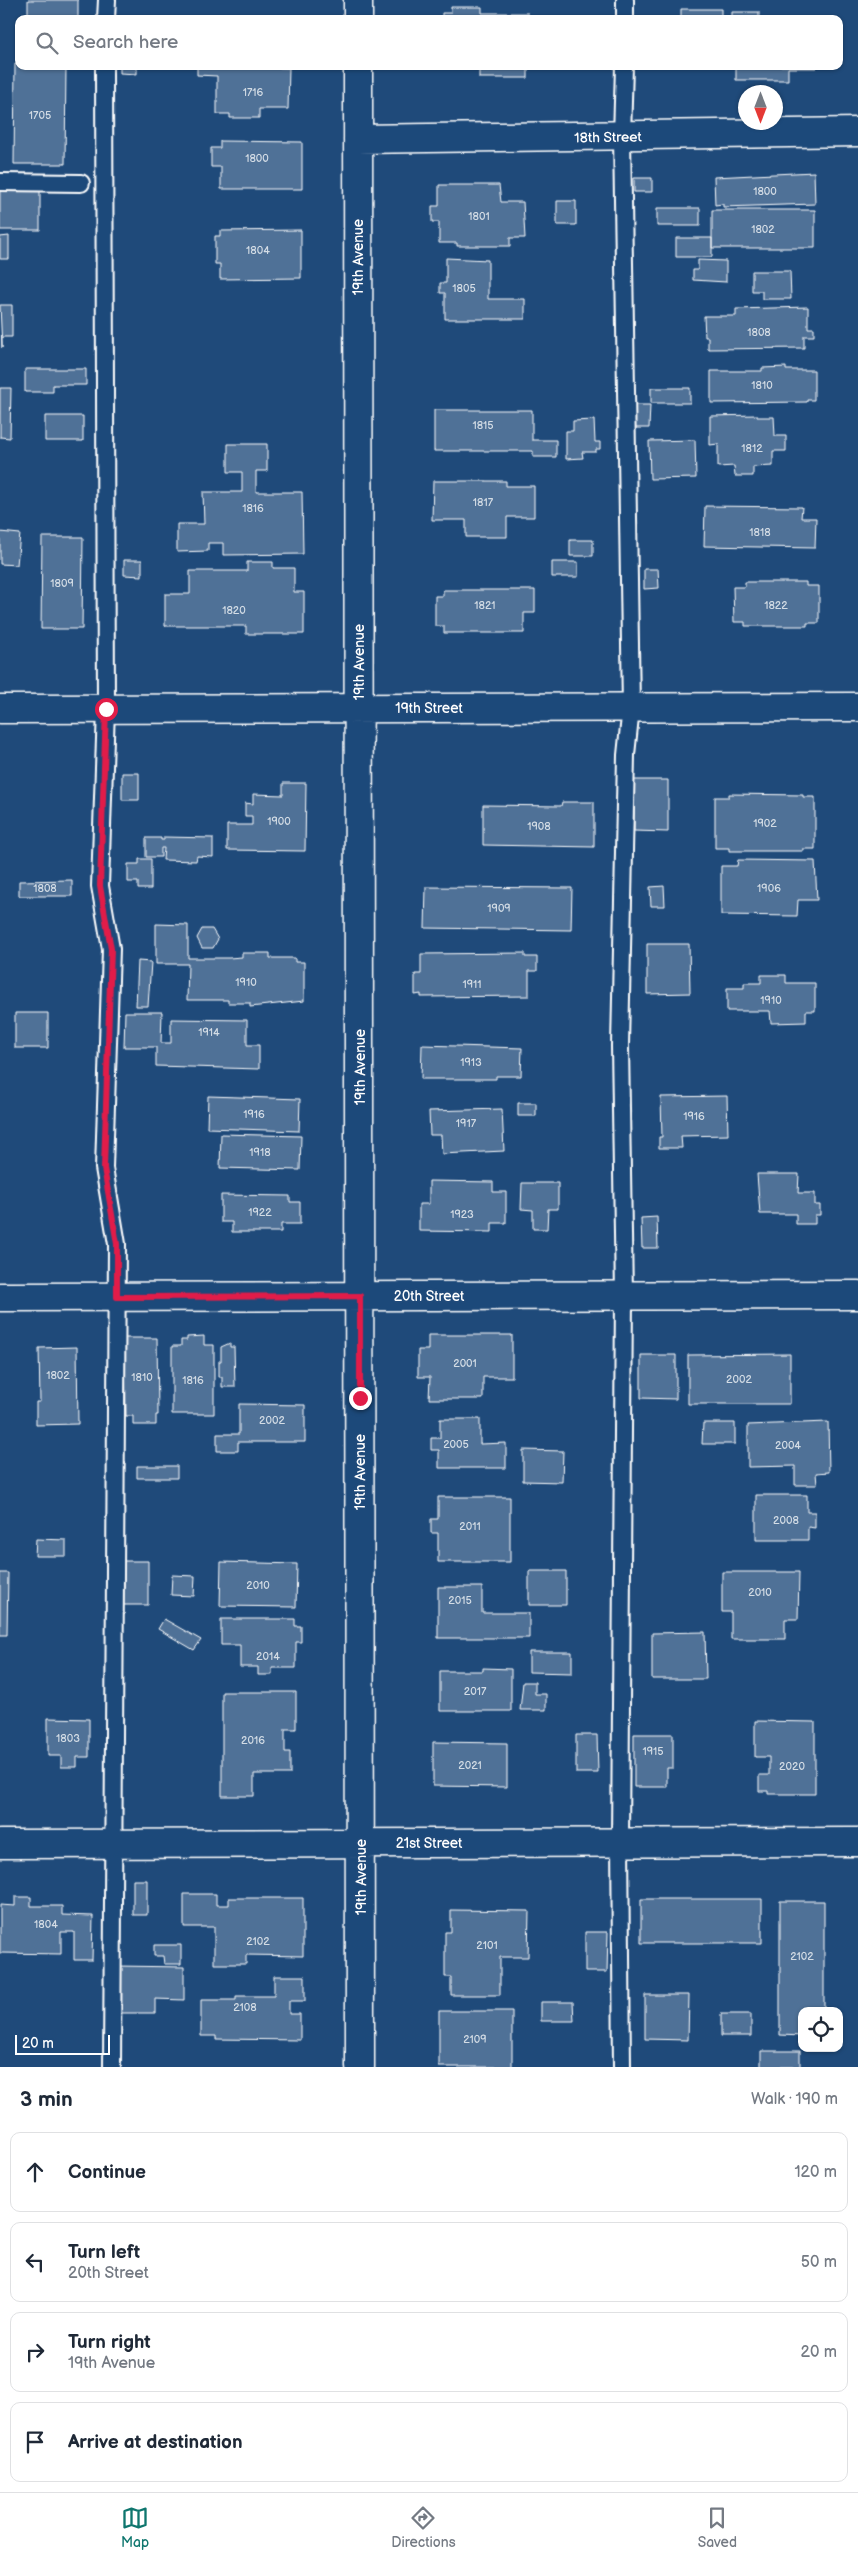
<!DOCTYPE html>
<html lang="en">
<head>
<meta charset="utf-8">
<style>
	:root { --surface:#fff; --page:#f2f2f3; --text:#1f2937; --muted:#747a83; --line:#e0e1e3; --accent:#0f766e }
	body { margin:0; font-family:"Balsamiq Sans",sans-serif; background:var(--page); color:var(--text) }
	.controls { position:absolute; right:15px; bottom:15px; display:grid; overflow:hidden; border-radius:10px; box-shadow:0 1px 4px #0004 }
	.controls button { width:45px; height:45px; display:grid; place-items:center; padding:0; border:0; border-bottom:1px solid var(--line); background:var(--surface); color:var(--text); font:25px sans-serif }
	.compass { position:absolute; left:738px; top:85px; width:45px; height:45px; border-radius:50%; background:var(--surface); box-shadow:0 1px 4px #0004; rotate:180deg }
	.scale { position:absolute; left:15px; bottom:12px; width:95px; box-sizing:border-box; padding-left:5px; border:2px solid #fff; border-top:0; font-size:14px; line-height:18px; white-space:nowrap; color:#fff; -webkit-text-stroke:4px #1f4a7a; paint-order:stroke }
	.stop { position:absolute; width:15px; height:15px; margin:-11px; border:4px solid #e11d48; border-radius:50%; background:#fff }
	.stop.end { background:#e11d48; border-color:#fff; box-shadow:0 1px 5px #0008 }
	.list { margin:0; padding:0; list-style:none }
	h2 { display:flex; justify-content:space-between; align-items:center; height:65px; margin:0; padding:0 20px; font-size:21px }
	h2 small { font-size:16px; font-weight:400; color:var(--muted) }
	.list li { display:grid; grid-template-columns:32px 1fr auto; gap:15px; align-items:center; box-sizing:border-box; height:80px; margin:0 10px 10px; padding:0 10px; border:1px solid var(--line); border-radius:10px }
	.list b { display:block; font-size:19px; white-space:nowrap }
	.list p { margin:0; font-size:16px; white-space:nowrap; color:var(--muted) }
	.list em { font-size:16px; font-style:normal; color:var(--muted) }
	.icon { flex:none; width:28px; height:28px; fill:none; stroke:currentColor; stroke-width:2; stroke-linecap:round; stroke-linejoin:round }
	.map { position:relative; flex:none; width:858px; height:2067px; overflow:hidden }
	.search { position:absolute; background:var(--surface); box-shadow:0 1px 4px #0004; left:15px; right:15px; top:15px; height:55px; display:flex; align-items:center; gap:12px; box-sizing:border-box; padding:0 18px; border-radius:10px; color:var(--muted); font-size:19px }
	.sheet { height:425px; background:var(--surface) }
	nav { display:flex; justify-content:space-around; align-items:center; box-sizing:border-box; height:70px; border-top:1px solid var(--line); background:var(--surface); font-size:14px; color:var(--muted) }
	nav a { display:grid; justify-items:center; gap:2px }
	nav .on { color:var(--accent) }
	.map>svg:first-child { display:block }
	.building { fill:#507197; stroke:#fff }
	.lines { fill:none; stroke-linecap:round; stroke-linejoin:round }
	.lane-casing { stroke:#fff; stroke-width:20 }
	.street-casing { stroke:#fff; stroke-width:31 }
	.lane { stroke:#1f4a7a; stroke-width:16 }
	.street { stroke:#1f4a7a; stroke-width:28 }
	.route { stroke:#e11d48; stroke-width:6 }
	.labels { text-anchor:middle; stroke-width:4.5; stroke-linejoin:round; paint-order:stroke }
	.number-label { font-size:11px; fill:#d3dce5 }
	.street-label { font-size:14px; fill:#fff; stroke:#1f4a7a }
</style>
</head>
<body>
<div class="map">
<svg width="858" height="2067" viewBox="0 0 858 2067">
	<rect width="100%" height="100%" fill="#1f4a7a"/>
	<filter id="ink" filterUnits="userSpaceOnUse"><feTurbulence type="fractalNoise" baseFrequency=".02" numOctaves="2"/><feDisplacementMap in="SourceGraphic" scale="10" xChannelSelector="R" yChannelSelector="G"/><feConvolveMatrix kernelMatrix="1 2 1 2 8 2 1 2 1" color-interpolation-filters="sRGB"/></filter>
	<g filter="url(#ink)">
		<path class="building" d="M28,0h50v19h-50z
			M451,7h31v6h46v6h-86v-6h9z
			M681,9h40v10h-40z
			M732,12h27v7h-27z
			M15,64l51,2 -1,98h-51z
			M120,66h17v8l-17,-1z
			M197,66l92,2 -1,41h-29v9h-29v-4h-13v-38l-20,-1z
			M479,66h49v12h-49z
			M736,66h80v2h-28v12h-52z
			M220,141l82,1v47h-81v-22h-10v-19h9z
			M814,172l1,32 -92,3v-3l-8,1 -1,-28z
			M634,178h18v14h-18z
			M0,185h40v45h-40z
			M439,185h60l2,17h22l2,36h-15v8h-53v-3h-18v-21h-7v-16h7z
			M557,201h19v24h-19z
			M657,208h43v18h-43z
			M712,210h103v38h-103z
			M301,230v48l-81,1v-15h-5v-28h5v-5z
			M9,236v23h-9v-22z
			M676,238h36v19h-36z
			M446,258l42,2v39h37v20h-80v-26h-5v-10h6z
			M698,260l28,1v21l-33,-2v-10h5z
			M752,271h38l1,28h-29v-8h-10z
			M0,305h12v32h-10v11z
			M808,307v21h6v8h-10v12l-96,1v-12h-3l-1,-21h32v-7z
			M786,367v3h28v30h-7v2l-96,1v-32h51v-3z
			M25,369h61v16h-33v7h-28z
			M0,388h11l-1,50 -10,-1z
			M651,388h39v15h-39z
			M631,405h19l-1,23h-18z
			M434,410h98v30h24v17h-23v-6h-99z
			M757,415v2h17l1,19h11v15h-13v15l-20,1v9h-18l-1,-10 -16,1v-23l-8,1v-29z
			M45,416h38v25h-38z
			M594,420l1,22h5v7h-4v3h-14l1,6 -17,1v-28h7v-10z
			M695,440l1,38 -46,1 -1,-38z
			M228,444h39v27h-11v21h46l1,62 -80,1v-12h-15v8l-31,1v-28h27l-1,-32h39v-20h-14z
			M433,481h73v5h28v31h-27v20h-41v-17h-34z
			M705,506l97,1 -1,11h15l-1,30 -111,-2z
			M0,532l20,2 -3,31 -17,-1z
			M42,537h41l-1,92h-41z
			M570,540h23v16h-23z
			M124,560h18v16l-18,-1z
			M247,562h26v6h21v24h10v42h-58v-8h-81v-32h25v-23h57z
			M552,562h26v15h-26z
			M644,569h14l1,19 -15,1z
			M745,582h61v4h13v37h-12v3h-62v-4h-11l-1,-35h12z
			M443,590h92v23h-11v20h-80v-7h-9v-30h8z
			M122,773h17v27h-17z
			M634,780h34v52l-34,-1z
			M283,783h23l-1,68 -78,-1v-25h25v-9h-7v-13l8,1v-10l30,1z
			M729,794l74,1v2h12v52h-12v2h-74v-3h-14v-51h14z
			M562,802h32v45l-111,-2v-40l78,1z
			M164,837l49,1v19l-16,-1 -1,5 -33,-1 1,-12h-3v9h-15v-19h15v2h3z
			M139,859h12v30h-13v-7h-10v-18h11z
			M738,860l77,1 2,39h-19l-1,16 -76,-1v-49h16z
			M72,880v16h-53v-15z
			M664,886l1,20h-14l-1,-19z
			M426,887l146,1 -1,42 -146,-2z
			M156,924l32,1v33h41l13,-1v-4h28v5h25v4h9v39l-54,6v-4h-22v-3h-41l1,-36h-32z
			M202,929h10l6,10 -5,9h-11l-5,-10z
			M647,944h42l1,49 -43,1z
			M525,953v4h12v14h-8v25l-108,1v-3l-6,1v-21h6v-20z
			M138,961l13,1 -3,44h-12z
			M761,975h25v8h29v28h-9v11l-35,1 -1,-12h-43v-23h17v-5h17z
			M125,1012h37l-1,31h10v-24l76,1v25h12v24l-103,-3v-19h-32z
			M15,1013h33v35h-33z
			M422,1045l100,3 -1,28h-25v3h-75z
			M208,1096l92,3 -1,32 -92,-3z
			M727,1096l1,39 -47,1 1,12h-23v-11h3l-1,-40z
			M518,1103h18v13h-18z
			M502,1109l2,42 -62,3 -1,-19h-11l-1,-24z
			M221,1134l80,2 -1,34 -80,-2z
			M757,1174h42l-1,19h17v12h5v10h-5v9h-19v-10h-36z
			M429,1181l64,1v10h13v31h-14v9l-73,-1v-27h10z
			M522,1183h36v26h-10l-1,20h-14v-19l-12,-1z
			M221,1195l69,1v6h10v22h-19v8h-49v-10h-11z
			M657,1217l1,31h-16l-1,-30z
			M428,1335h84v42h-29v22h-54l1,-22h-12v-27h10z
			M204,1336v9h10v69h-42v-68h9v-6h6v-3z
			M125,1338h32l1,77h-2v10h-23v-9h-7z
			M230,1343v4h4l1,40h-13v-10h-3v-16h2v-14z
			M77,1347l1,77 -42,1v-23h4l-1,-54z
			M790,1354v50h-102v-49z
			M641,1355h35v44l-35,-1z
			M239,1404l66,1v37h-67v9h-21v-17h22z
			M440,1419h40v25l26,-1v25h-67v-18h-8v-12h9z
			M828,1422l1,50 -13,1 1,12h-22v-19l-47,1v-42z
			M703,1423h32v21h-33z
			M523,1450l40,1 -1,31 -39,-1z
			M137,1466h40v12h-40z
			M756,1495h51v17h8v16l-7,-1v13h-52z
			M438,1497h72v65h-72v-29h-7v-14h7z
			M36,1539l30,1v16h-31z
			M121,1561h27v44h-27z
			M221,1562l76,2 -1,43 -76,-1z
			M529,1571h37v34h-37z
			M722,1572h77l-1,47h-13v20h-54v-27h-9z
			M0,1573h8l-1,62h-7z
			M172,1575l23,1 -1,20 -23,-1z
			M438,1587h44v26h47v25h-91z
			M164,1619l37,21 -7,10 -36,-21z
			M221,1619h74v7h6v16h-5v26h-24v7h-14v-8h-18v-22h-19z
			M705,1632l1,47h-54v-46z
			M529,1652h43v21l-43,-1z
			M483,1668l28,1v42h-71v-40h43z
			M523,1682h12v12h11v16h-26z
			M222,1692h74v37h-11v23h5v22h-36v22h-32z
			M48,1718l41,1v38h-12v10h-16v-11h-13z
			M755,1721l60,1v72h-47v-3h-9v-16h10v-18h-14z
			M634,1734h39v34h-6v19h-33z
			M576,1735h21l1,38h-22z
			M433,1742l74,1v44l-74,-1z
			M133,1880h14v35h-14z
			M184,1894h32v11h13v-7h74v58l-57,-1v9h-32v-37h-30z
			M15,1897h16v9h31v9l31,1 -1,44h-18v-28h-13v22l-61,-1v-48l15,1z
			M641,1899h121v44h-121z
			M780,1901h44v110h-22v25l-22,-1z
			M451,1910l78,1 -1,46h-28v38h-49v-18h-6v-45h6z
			M585,1932h23l-1,40h-22z
			M154,1945h27v19h-17l-1,-8h-9z
			M117,1966l67,1v33l-29,-1v14h-38z
			M274,1976h31v25h-16v13h11v26l-84,-1v-3h-15v-36h35v-4h38z
			M645,1995h44l-1,45 -43,-1z
			M541,2002h32l1,19h-33z
			M439,2011h73v56h-73z
			M721,2014h30v22h-30z
			M761,2051h39v16h-39z"/>
		<g class="lines">
			<defs>
				<path id="lane" d="M106,19l1,-19
					M625,19v-19
					M104,66l2,643 -6,177 11,63 -7,219 13,76 -5,823
					M0,182l81,1
					M622,2067l-2,-225 4,-547 -4,-249 6,-291 5,-48 -9,-570 2,-71"/>
				<path id="street" d="M358,0v19
					M358,66l2,2001
					M358,139l500,-7
					M0,709l858,-2
					M0,1297l858,-2
					M0,1844l858,-2"/>
			</defs>
			<use href="#lane" class="lane-casing"/>
			<use href="#street" class="street-casing"/>
			<use href="#lane" class="lane"/>
			<use href="#street" class="street"/>
		</g>
	</g>
	<g class="lines" filter="url(#ink)">
		<path class="route" d="M106,709l-6,177 11,63 -7,219 13,76v53l243,-1v102"/>
	</g>
	<g class="labels">
		<g class="number-label">
			<text x="253" y="96">1716</text>
			<text x="40" y="119">1705</text>
			<text x="257" y="162">1800</text>
			<text x="765" y="195">1800</text>
			<text x="479" y="220">1801</text>
			<text x="763" y="233">1802</text>
			<text x="258" y="254">1804</text>
			<text x="464" y="292">1805</text>
			<text x="759" y="336">1808</text>
			<text x="762" y="389">1810</text>
			<text x="483" y="429">1815</text>
			<text x="752" y="452">1812</text>
			<text x="483" y="506">1817</text>
			<text x="253" y="512">1816</text>
			<text x="760" y="536">1818</text>
			<text x="62" y="587">1809</text>
			<text x="485" y="609">1821</text>
			<text x="776" y="609">1822</text>
			<text x="234" y="614">1820</text>
			<text x="279" y="825">1900</text>
			<text x="765" y="827">1902</text>
			<text x="539" y="830">1908</text>
			<text x="45" y="892">1808</text>
			<text x="769" y="892">1906</text>
			<text x="499" y="912">1909</text>
			<text x="246" y="986">1910</text>
			<text x="472" y="988">1911</text>
			<text x="771" y="1004">1910</text>
			<text x="209" y="1036">1914</text>
			<text x="471" y="1066">1913</text>
			<text x="254" y="1118">1916</text>
			<text x="694" y="1120">1916</text>
			<text x="466" y="1127">1917</text>
			<text x="260" y="1156">1918</text>
			<text x="260" y="1216">1922</text>
			<text x="462" y="1218">1923</text>
			<text x="465" y="1367">2001</text>
			<text x="58" y="1379">1802</text>
			<text x="142" y="1381">1810</text>
			<text x="739" y="1383">2002</text>
			<text x="193" y="1384">1816</text>
			<text x="272" y="1424">2002</text>
			<text x="456" y="1448">2005</text>
			<text x="788" y="1449">2004</text>
			<text x="786" y="1524">2008</text>
			<text x="470" y="1530">2011</text>
			<text x="258" y="1589">2010</text>
			<text x="760" y="1596">2010</text>
			<text x="460" y="1604">2015</text>
			<text x="268" y="1660">2014</text>
			<text x="475" y="1695">2017</text>
			<text x="68" y="1742">1803</text>
			<text x="253" y="1744">2016</text>
			<text x="653" y="1755">1915</text>
			<text x="470" y="1769">2021</text>
			<text x="792" y="1770">2020</text>
			<text x="46" y="1928">1804</text>
			<text x="258" y="1945">2102</text>
			<text x="487" y="1949">2101</text>
			<text x="802" y="1960">2102</text>
			<text x="245" y="2011">2108</text>
			<text x="475" y="2043">2109</text>
		</g>
		<g class="street-label">
			<text transform="translate(608 137) rotate(-1)" y="5">18th Street</text>
			<text transform="translate(358 257) rotate(-90)" y="5">19th Avenue</text>
			<text transform="translate(359 662) rotate(-90)" y="5">19th Avenue</text>
			<text x="429" y="713">19th Street</text>
			<text transform="translate(360 1067) rotate(-90)" y="5">19th Avenue</text>
			<text x="429" y="1301">20th Street</text>
			<text transform="translate(360 1472) rotate(-90)" y="5">19th Avenue</text>
			<text x="429" y="1848">21st Street</text>
			<text transform="translate(361 1877) rotate(-90)" y="5">19th Avenue</text>
		</g>
	</g>
</svg>
<div class="controls">
<button><svg class="icon" aria-label="locate" viewBox="0 0 24 24"><circle cx="12" cy="12" r="6"/><path d="M12 2v4M12 18v4M2 12h4M18 12h4"/></svg></button>
</div>
<svg class="compass" viewBox="-18 -18 36 36"><path d="M0-13l5 13h-10z" fill="#e53935"/><path d="M0 13l5-13h-10z" fill="#747a83"/></svg>
<div class="scale">20 m</div>
<div class="stop" style="left:106px;top:709px"></div>
<div class="stop end" style="left:360px;top:1398px"></div>
<div class="search"><svg class="icon" aria-label="search" viewBox="0 0 24 24"><circle cx="10" cy="10" r="6"/><path d="M15 15l6 6"/></svg>Search here</div>
</div>
<section class="sheet">
<h2>3 min<small>Walk · 190 m</small></h2>
<ul class="list">
<li><svg class="icon" aria-label="ahead" viewBox="0 0 24 24"><path d="M12 20V5M6 11l6-6 6 6"/></svg><div><b>Continue</b></div><em>120 m</em></li>
<li><svg class="icon" aria-label="left" viewBox="0 0 24 24"><path d="M17 20v-9H6M10 6l-5 5 5 5"/></svg><div><b>Turn left</b><p>20th Street</p></div><em>50 m</em></li>
<li><svg class="icon" aria-label="right" viewBox="0 0 24 24"><path d="M7 20v-9h11M14 6l5 5-5 5"/></svg><div><b>Turn right</b><p>19th Avenue</p></div><em>20 m</em></li>
<li><svg class="icon" aria-label="arrive" viewBox="0 0 24 24"><path d="M6 21V4h12l-3 4 3 4H6"/></svg><div><b>Arrive at destination</b></div></li>
</ul>
</section>
<nav>
<a class="on"><svg class="icon" aria-label="map" viewBox="0 0 24 24"><path d="M3 6l6-2 6 2 6-2v14l-6 2-6-2-6 2zM9 4v14M15 6v14"/></svg>Map</a>
<a><svg class="icon" aria-label="directions" viewBox="0 0 24 24"><path d="M12 3l9 9-9 9-9-9zM9 14v-3h6M13 9l2 2-2 2"/></svg>Directions</a>
<a><svg class="icon" aria-label="saved" viewBox="0 0 24 24"><path d="M7 4h10v16l-5-4-5 4z"/></svg>Saved</a>
</nav>
</body>
</html>
